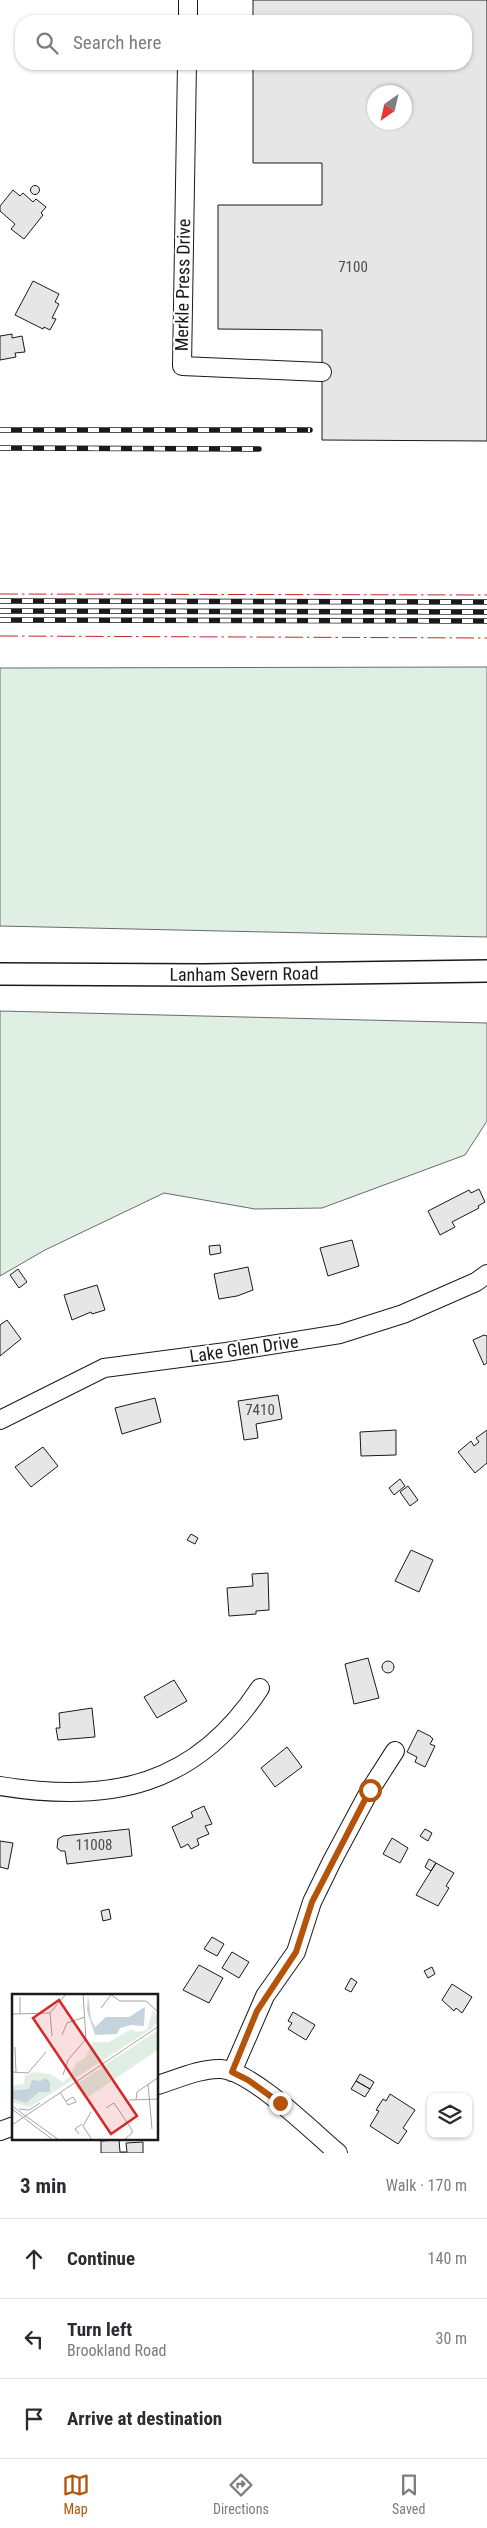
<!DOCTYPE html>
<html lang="en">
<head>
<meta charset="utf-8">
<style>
	:root { --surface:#fff; --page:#f2f2f3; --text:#2b2b33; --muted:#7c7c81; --line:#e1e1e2; --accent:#b45309 }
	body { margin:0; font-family:"Roboto Condensed",sans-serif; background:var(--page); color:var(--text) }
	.controls { position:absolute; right:15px; bottom:15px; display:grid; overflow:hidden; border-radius:10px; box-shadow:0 1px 4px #0004 }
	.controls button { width:45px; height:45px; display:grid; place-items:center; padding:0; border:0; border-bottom:1px solid var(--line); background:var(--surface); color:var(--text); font:25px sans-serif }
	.compass { position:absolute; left:367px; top:85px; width:45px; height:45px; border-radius:50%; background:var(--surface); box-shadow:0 1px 4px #0004; rotate:214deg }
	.stop { position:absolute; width:15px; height:15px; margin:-11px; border:4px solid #b45309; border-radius:50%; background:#fff }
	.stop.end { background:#b45309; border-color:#fff; box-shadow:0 1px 5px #0008 }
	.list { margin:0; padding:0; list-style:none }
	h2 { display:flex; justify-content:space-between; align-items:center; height:65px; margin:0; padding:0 20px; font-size:21px }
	h2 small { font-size:16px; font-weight:400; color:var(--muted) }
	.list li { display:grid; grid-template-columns:32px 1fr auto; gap:15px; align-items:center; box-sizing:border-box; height:80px; padding:0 20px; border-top:1px solid var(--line) }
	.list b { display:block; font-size:19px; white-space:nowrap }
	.list p { margin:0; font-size:16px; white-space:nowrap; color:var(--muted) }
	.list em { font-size:16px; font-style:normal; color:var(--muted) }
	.icon { flex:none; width:28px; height:28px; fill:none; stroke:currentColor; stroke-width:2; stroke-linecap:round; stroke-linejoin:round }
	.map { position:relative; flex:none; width:487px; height:2153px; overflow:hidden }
	.search { position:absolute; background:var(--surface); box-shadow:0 1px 4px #0004; left:15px; right:15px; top:15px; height:55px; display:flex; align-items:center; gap:12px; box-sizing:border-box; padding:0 18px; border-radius:20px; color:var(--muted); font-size:19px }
	.sheet { height:305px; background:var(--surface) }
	nav { display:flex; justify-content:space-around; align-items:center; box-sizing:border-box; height:70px; border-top:1px solid var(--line); background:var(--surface); font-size:14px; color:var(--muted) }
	nav a { display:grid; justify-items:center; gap:2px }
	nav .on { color:var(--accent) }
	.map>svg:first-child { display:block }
	.green { fill:#e0efe3; stroke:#6a6a6a }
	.building { fill:#e6e6e6; stroke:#1a1a1a; fill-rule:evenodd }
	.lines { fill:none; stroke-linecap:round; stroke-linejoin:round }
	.minor-casing { stroke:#1a1a1a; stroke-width:20 }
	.major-casing { stroke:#1a1a1a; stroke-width:24 }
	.minor { stroke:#fff; stroke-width:18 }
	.major { stroke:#fff; stroke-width:21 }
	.rail-casing { stroke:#1a1a1a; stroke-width:5.5 }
	.rail { stroke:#fff; stroke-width:4; stroke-dasharray:11; stroke-linecap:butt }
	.power { stroke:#c62828; stroke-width:1; stroke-dasharray:18 4 2.5 4; stroke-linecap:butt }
	.route { stroke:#b45309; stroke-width:6 }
	.labels { text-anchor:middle; stroke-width:4; stroke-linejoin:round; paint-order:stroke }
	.number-label { font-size:15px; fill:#4d4d4d }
	.street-label { font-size:18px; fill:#1a1a1a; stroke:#fff }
	.inset-road { fill:none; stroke:#a3a3a3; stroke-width:1 }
	.view { fill:#d62828; fill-opacity:0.15; stroke:#d62828; stroke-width:2.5 }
	.inset-edge { fill:none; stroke:#1a1a1a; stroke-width:2.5 }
</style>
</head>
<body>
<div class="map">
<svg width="487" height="2153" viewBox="0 0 487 2153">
	<rect width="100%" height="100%" fill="#fff"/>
	<path class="green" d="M487,667v270l-487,-11v-258z
		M0,1011l487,12v98l-22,34 -143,53 -67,1 -91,-16 -119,57 -45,26z"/>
	<path class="building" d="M253,0h234v441l-165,-1v-110l-104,-1v-124h104v-42h-69v-99h213v-43h-213zM374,92h30v30h-30z
		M30.5 190a4.5 4.5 0 1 1 9 0a4.5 4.5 0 1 1-9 0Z
		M13,190l7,6 3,-3 10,9 3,-3 10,8 -5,6 2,2 -19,24 -13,-10 4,-5 -15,-13v-5z
		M33,281l26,13 -4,8 4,2 -7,14 4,1 -6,11 -6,-3 -1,2 -28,-14z
		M12,334v4l10,-2 3,16 -10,1 1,4 -16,3v-24z
		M479,1189l6,13 -7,4 1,2 -27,14 3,5 -15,8 -12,-24 41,-21 2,3z
		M352,1240l7,26 -31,10 -8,-28z
		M220,1245l1,8 -11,2 -1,-9z
		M248,1267l5,23 -16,6 -18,3 -5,-25z
		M18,1269l9,13 -8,6 -9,-13z
		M97,1285l8,25 -13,4 -1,-2 -19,8 -8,-25z
		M7,1320l14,19 -21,17v-31z
		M484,1335l3,1v27l-3,2 -11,-25z
		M278,1395l4,24 -26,5 2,14 -14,2 -6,-39z
		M155,1398l6,24 -39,12 -7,-26z
		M396,1430v25l-35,1 -1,-24z
		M487,1430v33l-12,10 -17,-21 13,-11 3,5 5,-4 -3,-4z
		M43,1447l15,19 -27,21 -16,-20z
		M400,1479l5,7 -11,9 -5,-7z
		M408,1486l10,14 -8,6 -10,-14z
		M191,1534l7,4 -3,6 -8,-4z
		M411,1550l22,10 -14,32 -24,-11z
		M268,1573l1,37 -13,1v3l-27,2 -2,-28 26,-2 -1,-12z
		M368,1658l11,40 -25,6 -9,-40z
		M382 1667a6 6 0 1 1 12 0a6 6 0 1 1-12 0Z
		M174,1680l13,21 -30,17 -13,-21z
		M92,1708l3,29 -37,3 -2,-12h4l-1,-15z
		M418,1730l12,6 3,3 -3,5 5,2 -10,21 -10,-5 2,-5 -10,-5z
		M287,1747l15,20 -27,20 -14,-19z
		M204,1806l8,18 -7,2 4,8 -12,5 2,6 -8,4 -3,-5 -7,4 -9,-21 21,-10 -2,-5z
		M129,1829l3,27 -65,8 -2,-13h-4l-4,-3 1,-9 5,-3z
		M425,1829l7,4 -4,8 -8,-5z
		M392,1838l16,10 -8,15 -17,-9z
		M0,1841l13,2 -5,26 -8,-2z
		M429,1859l7,4 -5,8 -6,-4z
		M436,1863l18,10 -8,13 3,2 -11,18 -22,-11z
		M109,1909l2,10 -8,2 -2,-10z
		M212,1937l12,7 -7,12 -13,-7z
		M232,1952l17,10 -10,16 -17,-10z
		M199,1965l24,13 -14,25 -26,-13z
		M432,1967l3,7 -7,4 -4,-7z
		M351,1978l6,4 -6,10 -6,-3z
		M452,1984l20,13 -10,16 -6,-5 -2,3 -12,-11z
		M293,2012l22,13 -9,15 -18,-11 4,-6 -4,-2z
		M360,2074l14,8 -4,7 -14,-8z
		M356,2081l14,8 -5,8 -14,-8z
		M390,2094l25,16 -12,18 4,3 -9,13 -28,-18 9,-15 -3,-1 7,-11 3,2z
		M119,2140l1,12h7l-1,-9 17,-1v11h-42v-12z"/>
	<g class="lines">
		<defs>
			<path id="minor" d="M188,21v-21
				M187,64l-5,302 140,6
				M0,1420l104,-52 122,-16 114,-18 63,-20 73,-32 11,-8
				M0,1786c111,18 196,0 260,-98
				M232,2072l33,-76 31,-44 16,-50 20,-41 38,-71 25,-39
				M158,2085c19,-6 43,-17 63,-16 31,2 92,63 117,84
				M0,2131l14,-5"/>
			<g id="major">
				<path id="s1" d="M0,974l203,1 284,-4"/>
			</g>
		</defs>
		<use href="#minor" class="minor-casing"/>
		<use href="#major" class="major-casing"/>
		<use href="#minor" class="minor"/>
		<use href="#major" class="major"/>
		<defs>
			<path id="rail" d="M0,430h310
				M0,448l259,1
				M0,601l487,1
				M0,611l487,1
				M0,620l487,1"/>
		</defs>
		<use href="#rail" class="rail-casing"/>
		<use href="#rail" class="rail"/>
		<path class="power" d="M0,594l487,1
			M0,636l487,2"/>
	</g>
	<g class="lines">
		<path class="route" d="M280,2103l-32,-23 -16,-8 25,-61 39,-59 16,-50 58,-112"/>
	</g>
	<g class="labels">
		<g class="number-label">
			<text x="353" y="272">7100</text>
			<text x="260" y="1415">7410</text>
			<text x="94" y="1850">11008</text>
		</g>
		<g class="street-label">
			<text transform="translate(183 285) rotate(-89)" y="6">Merkle Press Drive</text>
			<text dy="6" stroke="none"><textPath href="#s1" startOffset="244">Lanham Severn Road</textPath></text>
			<text transform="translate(244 1349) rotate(-8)" y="6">Lake Glen Drive</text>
		</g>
	</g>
	<g transform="translate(12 1994)">
		<rect width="146" height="146" fill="#fff"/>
		<path d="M141,15l5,11 -5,8 -115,74 -9,5 -17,-5v-17l12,-1 1,-8 9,-4 16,2 13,8 7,-5 6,-14 9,-5 8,-16h16l22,-13 6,3 10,-2zM146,36v20l-73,49 -10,-14z" fill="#e0efe3"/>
		<path d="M76,0l3,25 4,8 11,-10h23l16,-10 -1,19 -13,-1 -11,3 -3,6 -22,1 -8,-24zM33,84l5,4v10h-11l-13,11 -14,-5v-7l17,-2 3,-9 9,1z" fill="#c6d2dc"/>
		<path class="inset-road" d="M98,0l10,7h26l13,12M89,14l10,-13M38,19l2,23M0,20l38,-1 16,-19M8,20v-17M50,41l5,-12 18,-6M3,53l1,26M0,78l16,1 18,-21M51,81l5,-15 18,-21 -3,-45M136,90l4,45M48,98l8,13 8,-3 -3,-5 -7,4M117,106l30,-1M124,106l1,-8 22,-15M0,112l47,34M94,114l8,-5 18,27v3l-8,7M0,115l41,31M7,115l10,1 11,-7M79,118l-8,14 9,14M0,131l147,-99M67,140l-4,-5 7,-5"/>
		<path class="view" d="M47,6l78,116 -26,18 -78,-116z"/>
		<rect width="146" height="146" class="inset-edge"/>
	</g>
</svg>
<div class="controls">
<button><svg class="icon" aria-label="layers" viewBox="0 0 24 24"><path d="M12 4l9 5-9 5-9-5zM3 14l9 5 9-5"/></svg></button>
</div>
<svg class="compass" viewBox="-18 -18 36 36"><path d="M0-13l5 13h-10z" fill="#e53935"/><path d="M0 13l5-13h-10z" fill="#7c7c81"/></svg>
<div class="stop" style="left:370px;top:1790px"></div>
<div class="stop end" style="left:280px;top:2103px"></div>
<div class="search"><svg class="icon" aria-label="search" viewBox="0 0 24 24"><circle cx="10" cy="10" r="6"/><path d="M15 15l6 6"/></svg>Search here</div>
</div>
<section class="sheet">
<h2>3 min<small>Walk · 170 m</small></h2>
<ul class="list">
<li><svg class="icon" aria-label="ahead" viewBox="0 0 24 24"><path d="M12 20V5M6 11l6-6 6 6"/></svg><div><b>Continue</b></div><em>140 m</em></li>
<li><svg class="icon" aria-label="left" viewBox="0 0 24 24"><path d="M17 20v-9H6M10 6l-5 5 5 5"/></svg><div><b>Turn left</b><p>Brookland Road</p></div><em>30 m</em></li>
<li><svg class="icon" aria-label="arrive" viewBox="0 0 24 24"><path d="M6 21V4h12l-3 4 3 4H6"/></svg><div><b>Arrive at destination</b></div></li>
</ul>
</section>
<nav>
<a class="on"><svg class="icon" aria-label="map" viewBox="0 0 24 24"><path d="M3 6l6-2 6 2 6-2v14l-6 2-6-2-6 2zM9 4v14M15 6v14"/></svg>Map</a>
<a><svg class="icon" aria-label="directions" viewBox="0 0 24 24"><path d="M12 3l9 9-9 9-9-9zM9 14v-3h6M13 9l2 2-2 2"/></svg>Directions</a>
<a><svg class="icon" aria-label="saved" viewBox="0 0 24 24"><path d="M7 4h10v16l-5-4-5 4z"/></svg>Saved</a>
</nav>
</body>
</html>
